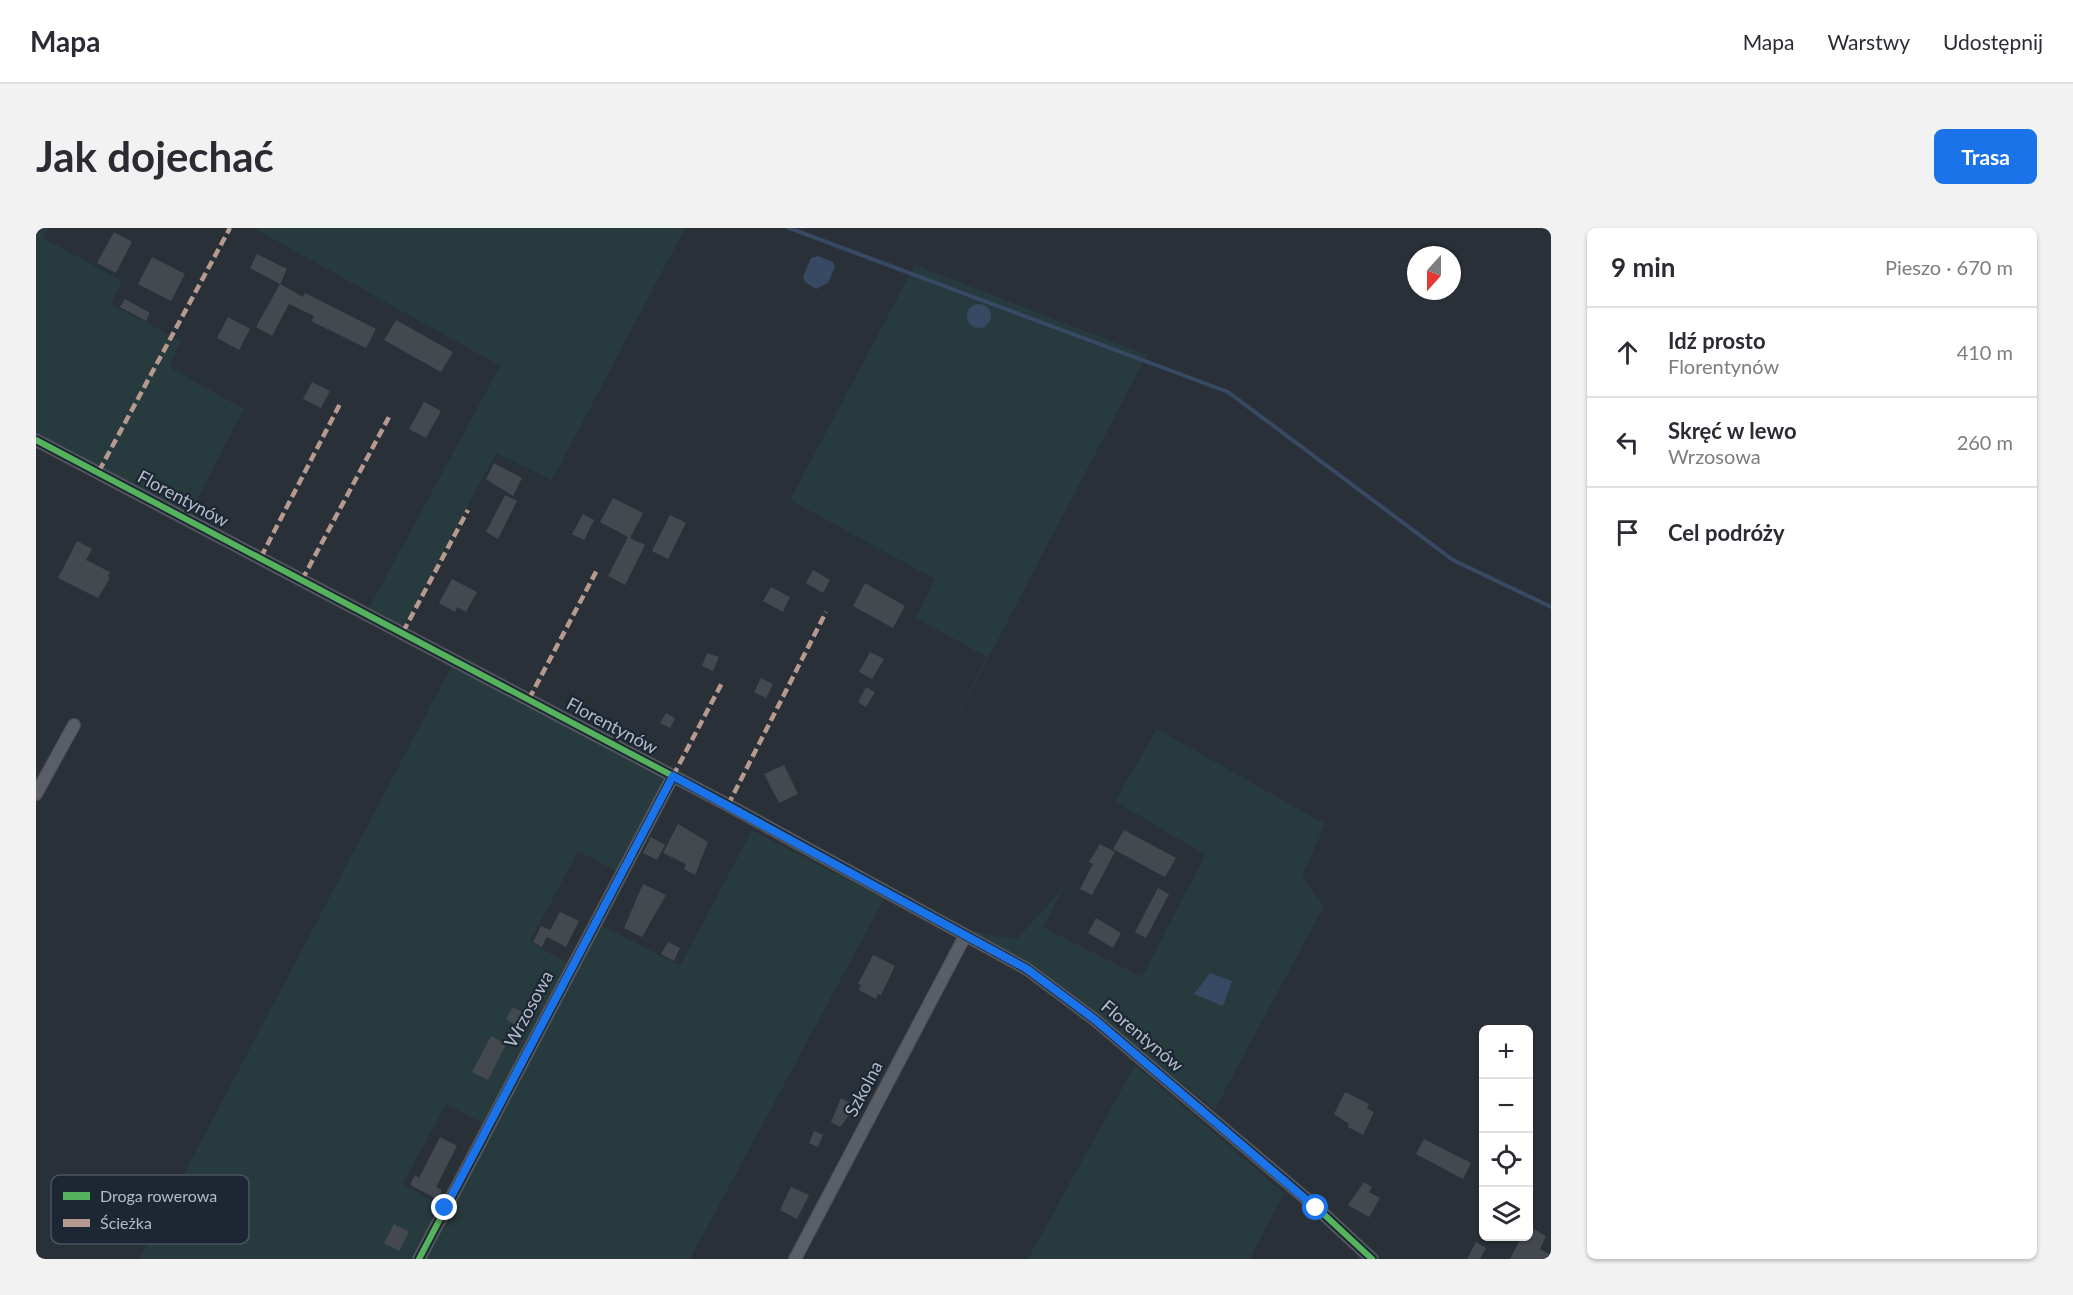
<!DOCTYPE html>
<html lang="pl">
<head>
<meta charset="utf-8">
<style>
	:root { --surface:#fff; --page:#f2f2f3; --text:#2b2b33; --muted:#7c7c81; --line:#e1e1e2; --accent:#1a73e8 }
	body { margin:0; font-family:Lato,sans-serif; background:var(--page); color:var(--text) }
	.controls { position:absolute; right:18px; bottom:18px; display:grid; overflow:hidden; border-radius:9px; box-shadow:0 2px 4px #0004 }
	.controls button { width:54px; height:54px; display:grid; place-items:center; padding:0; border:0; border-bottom:2px solid var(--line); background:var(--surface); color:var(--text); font:30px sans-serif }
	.compass { position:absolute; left:1371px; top:18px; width:54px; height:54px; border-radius:50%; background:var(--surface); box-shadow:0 2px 4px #0004; rotate:201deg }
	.stop { position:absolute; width:18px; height:18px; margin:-14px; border:4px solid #1a73e8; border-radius:50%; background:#fff }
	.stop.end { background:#1a73e8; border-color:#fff; box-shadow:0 2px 6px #0008 }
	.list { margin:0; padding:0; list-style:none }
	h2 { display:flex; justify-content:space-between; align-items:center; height:78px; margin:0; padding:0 24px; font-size:26px }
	h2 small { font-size:20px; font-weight:400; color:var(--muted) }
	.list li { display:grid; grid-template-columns:39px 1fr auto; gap:18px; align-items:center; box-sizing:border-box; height:90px; padding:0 24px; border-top:2px solid var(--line) }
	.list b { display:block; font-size:22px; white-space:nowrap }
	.list p { margin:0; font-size:20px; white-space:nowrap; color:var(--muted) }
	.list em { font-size:20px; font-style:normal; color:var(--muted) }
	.icon { flex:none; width:33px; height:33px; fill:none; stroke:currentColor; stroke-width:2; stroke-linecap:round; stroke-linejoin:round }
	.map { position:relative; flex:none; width:1515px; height:1031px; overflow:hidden; border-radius:9px }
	header { display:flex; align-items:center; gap:36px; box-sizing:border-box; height:84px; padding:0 30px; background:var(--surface); border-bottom:2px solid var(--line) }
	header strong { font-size:28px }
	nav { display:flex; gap:33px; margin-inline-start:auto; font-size:21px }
	.intro { display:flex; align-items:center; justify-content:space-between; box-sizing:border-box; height:144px; padding:0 36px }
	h1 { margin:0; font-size:42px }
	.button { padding:15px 27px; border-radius:9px; background:var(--accent); color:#fff; font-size:21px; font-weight:700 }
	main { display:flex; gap:36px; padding:0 36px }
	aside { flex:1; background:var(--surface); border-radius:9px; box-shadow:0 2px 4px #0004 }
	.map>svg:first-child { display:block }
	.green { fill:#273a3e }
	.water { fill:#384963 }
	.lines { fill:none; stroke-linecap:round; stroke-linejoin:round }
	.stream { stroke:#384963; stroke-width:4 }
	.building { fill:#444950 }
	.street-casing { stroke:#484c53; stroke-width:14 }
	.street { stroke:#5a5e66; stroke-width:12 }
	.quiet { stroke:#b69a8f; stroke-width:4.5; stroke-dasharray:9 4.5; stroke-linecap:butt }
	.cycleway-casing { stroke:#1d2633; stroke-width:10 }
	.cycleway { stroke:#56b35d; stroke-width:6 }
	.route { stroke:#1a73e8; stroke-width:8 }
	.labels { text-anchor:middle; stroke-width:4.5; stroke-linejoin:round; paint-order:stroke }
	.street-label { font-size:18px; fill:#b4bcc9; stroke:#1d2633 }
	.key { fill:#1d2633; stroke:#4a5360; stroke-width:1.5 }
	.key-label { font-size:16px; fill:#b4bcc9 }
</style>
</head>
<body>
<header>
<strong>Mapa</strong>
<nav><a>Mapa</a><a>Warstwy</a><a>Udostępnij</a></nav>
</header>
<div class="intro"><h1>Jak dojechać</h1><a class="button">Trasa</a></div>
<main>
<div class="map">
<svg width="1515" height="1031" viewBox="0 0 1515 1031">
	<rect width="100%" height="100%" fill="#2a3038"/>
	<path class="green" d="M0,0h12l-5,10 79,43 -11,23 70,37 -12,26 75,42 -55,106 -153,-83z
		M218,0h431l-133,252 -56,-27 -93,174 -35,-17 132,-244z
		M879,37l232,90 -274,523 114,-221 -71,-39 19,-39 -145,-79z
		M415,439l209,107 4,9 -48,88 -38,-20 -48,91 38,21 -84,161 -38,-20 -43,80 42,24 -27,51h-279z
		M1121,501l168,95 -23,53 22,29 -109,203 -185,-145 -64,-34 51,9 48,-53 -22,41 99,50 63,-122 -90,-54z
		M716,602l132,69 -194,360h-266l175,-335 81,42z
		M1099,837l149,128 -34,66h-222z"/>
	<path class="water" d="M782,28l15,6 2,5 -7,16 -12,6 -11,-7 -2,-5 8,-19z
		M931 88a12 12 0 1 1 24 0a12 12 0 1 1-24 0Z
		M1174,745l22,8 -9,25 -29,-12z"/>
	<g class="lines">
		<path class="stream" d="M753,0l439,164 225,168 98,47"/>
	</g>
	<path class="building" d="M78,4l18,10 -16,31 -19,-10z
		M221,26l30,15 -7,15 -30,-16z
		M116,29l33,17 -14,27 -33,-17z
		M244,56l23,13 2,-4 71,36 -10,19 -55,-27 3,-5 -25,-12 -17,32 -16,-9z
		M89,71l25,14 -4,8 -26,-14z
		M192,89l22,12 -11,21 -22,-12z
		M360,92l57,32 -12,20 -57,-32z
		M276,154l18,9 -9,17 -18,-9z
		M388,174l17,9 -15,27 -17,-9z
		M458,235l28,15 -9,18 -27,-17z
		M469,267l12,6 -19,38 -12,-7z
		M577,270l30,15 -13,25 15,7 -20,40 -17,-9 20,-39 -28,-15z
		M547,286l11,6 -10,20 -12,-6z
		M634,287l16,8 -18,36 -16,-8z
		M41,313l15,8 -6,11 24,12 -2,4 2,2 -12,20 -40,-20z
		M777,342l17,10 -7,13 -17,-10z
		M416,351l25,13 -11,20 -9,-5 -2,5 -16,-9z
		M829,355l40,23 -12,22 -40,-22z
		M735,359l19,10 -7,15 -20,-11z
		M834,424l14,7 -12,20 -13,-7z
		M671,425l12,4 -6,14 -11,-5z
		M725,450l12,6 -7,14 -12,-6z
		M830,459l9,5 -9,15 -8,-5z
		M630,485l9,5 -5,10 -10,-5z
		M748,537l14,29 -19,9 -15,-29z
		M642,596l30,18 -13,33 -11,-6 2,-5 -23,-11z
		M1088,602l52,28 -11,19 -52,-28z
		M615,609l14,8 -8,15 -14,-7z
		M1064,616l15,8 -23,43 -12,-6 13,-25 -4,-2z
		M607,656l23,11 -24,42 -18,-9z
		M1122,660l11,6 -23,44 -11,-6z
		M524,684l19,9 -13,26 -19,-10 -5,10 -9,-5 8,-16 9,4z
		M1060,690l25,15 -8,15 -25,-15z
		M632,714l12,6 -6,13 -13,-7z
		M837,727l22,11 -14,29 -3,-1 -2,5 -17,-9 2,-5 -3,-1z
		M477,779l11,6 -7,13 -11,-7z
		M455,808l15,8 -18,36 -16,-8z
		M1309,864l24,12 -2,5 7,3 -11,23 -15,-8 1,-3 -15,-10z
		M805,870l11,6 -2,4 4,1 -14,18 -9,-5z
		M778,903l9,4 -5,12 -9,-4z
		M404,909l17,9 -21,41 6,3 -5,9 -27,-14 5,-10 4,3z
		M1388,911l47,24 -8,16 -47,-25z
		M1328,954l8,5 -3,5 11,6 -11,19 -21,-12z
		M755,959l18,8 -12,24 -17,-9z
		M358,996l15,8 -10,19 -15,-8z
		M1492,998l18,10 -6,13 11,6v4h-41l12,-23h6z
		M1440,1014l10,6 -6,11h-13z"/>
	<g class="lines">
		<defs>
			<path id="street" d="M0,212l692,365 299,164 67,50 222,188 56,52
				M0,566l38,-69
				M383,1031l254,-483
				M759,1031l170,-323"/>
		</defs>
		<use href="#street" class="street-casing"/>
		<use href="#street" class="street"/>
		<path class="quiet" d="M63,243l131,-243
			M225,329l80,-155
			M266,352l87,-163
			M367,404l65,-122
			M493,471l68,-129
			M637,548l50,-95
			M692,577l98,-193"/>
		<defs>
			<path id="cycleway" d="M0,212l692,365 299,164 67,50 222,188 56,52
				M383,1031l254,-483"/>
		</defs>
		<use href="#cycleway" class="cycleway-casing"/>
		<use href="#cycleway" class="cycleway"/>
	</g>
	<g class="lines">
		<path class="route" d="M409,980l228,-432 354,193 67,50 222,189"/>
	</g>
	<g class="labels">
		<g class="street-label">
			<text transform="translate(147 271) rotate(28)" y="6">Florentynów</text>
			<text transform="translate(576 498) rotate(28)" y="6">Florentynów</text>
			<text transform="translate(493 781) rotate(-62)" y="6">Wrzosowa</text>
			<text transform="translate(1106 808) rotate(40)" y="6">Florentynów</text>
			<text transform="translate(828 861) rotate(-62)" y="6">Szkolna</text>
		</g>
	</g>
	<rect x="15" y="947" width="198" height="69" rx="9" class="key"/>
	<rect x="27" y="964" width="27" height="8" fill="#56b35d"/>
	<rect x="27" y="991" width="27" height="8" fill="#b69a8f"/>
	<g class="key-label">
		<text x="64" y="974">Droga rowerowa</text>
		<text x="64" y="1001">Ścieżka</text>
	</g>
</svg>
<div class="controls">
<button>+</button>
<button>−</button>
<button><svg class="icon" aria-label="locate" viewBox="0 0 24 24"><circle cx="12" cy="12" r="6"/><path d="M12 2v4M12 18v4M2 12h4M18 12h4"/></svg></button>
<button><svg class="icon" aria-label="layers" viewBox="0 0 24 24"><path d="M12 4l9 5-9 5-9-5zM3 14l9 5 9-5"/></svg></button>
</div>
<svg class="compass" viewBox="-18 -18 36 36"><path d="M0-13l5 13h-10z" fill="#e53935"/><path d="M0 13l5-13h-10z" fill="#7c7c81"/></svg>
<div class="stop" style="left:1280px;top:980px"></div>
<div class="stop end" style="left:409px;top:980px"></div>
</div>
<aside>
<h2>9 min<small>Pieszo · 670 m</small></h2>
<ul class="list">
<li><svg class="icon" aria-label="ahead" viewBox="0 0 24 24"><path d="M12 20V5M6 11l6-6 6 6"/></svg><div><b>Idź prosto</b><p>Florentynów</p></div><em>410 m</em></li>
<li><svg class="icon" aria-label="left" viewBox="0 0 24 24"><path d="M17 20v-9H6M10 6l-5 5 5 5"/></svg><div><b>Skręć w lewo</b><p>Wrzosowa</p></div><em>260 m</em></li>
<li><svg class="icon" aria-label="arrive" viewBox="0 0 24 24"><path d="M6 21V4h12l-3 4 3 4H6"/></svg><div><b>Cel podróży</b></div></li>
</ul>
</aside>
</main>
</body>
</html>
